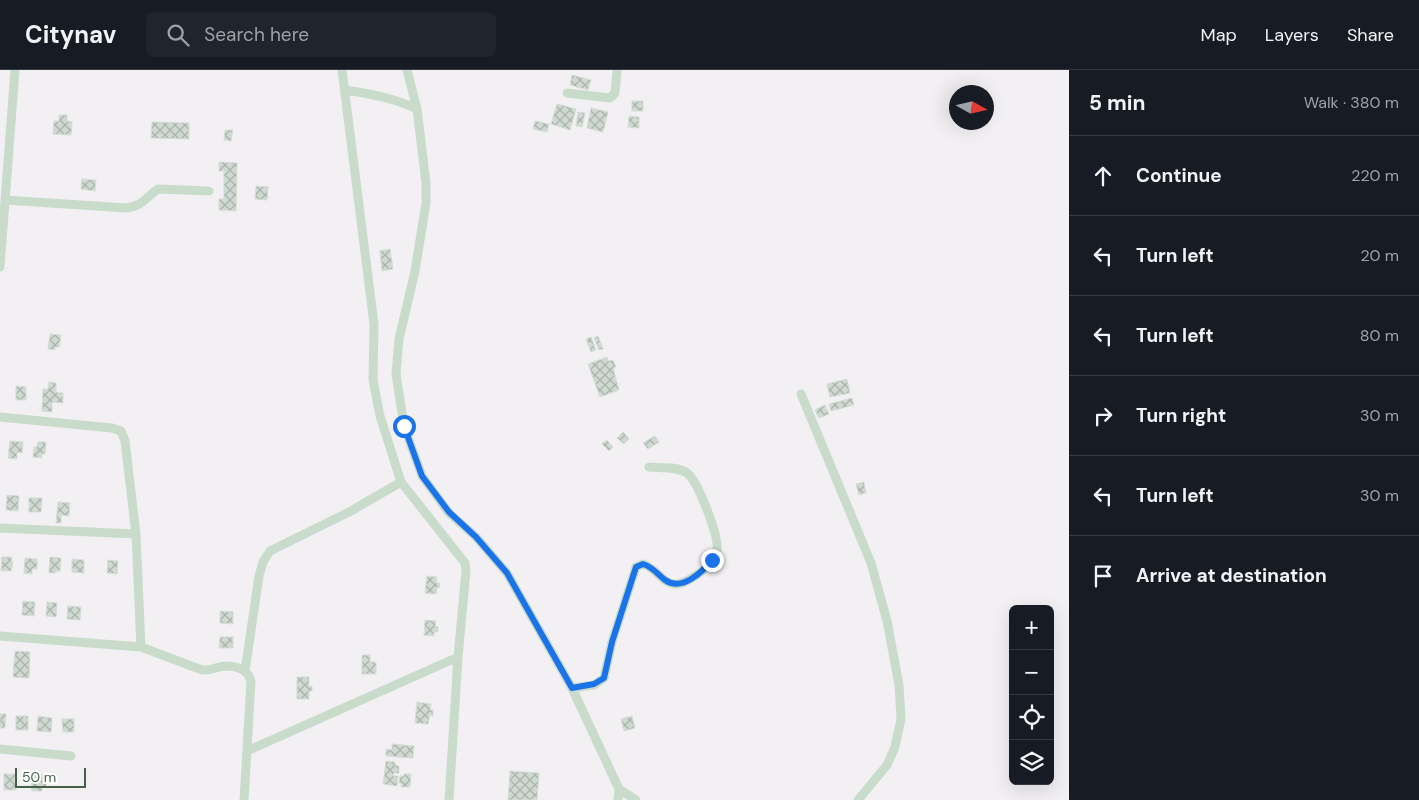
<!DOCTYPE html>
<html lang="en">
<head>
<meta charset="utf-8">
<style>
	:root { --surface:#171b24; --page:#20242c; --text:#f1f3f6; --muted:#9ea1a6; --line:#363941 }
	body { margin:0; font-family:"DM Sans",sans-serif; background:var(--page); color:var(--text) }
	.controls { position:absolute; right:15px; bottom:15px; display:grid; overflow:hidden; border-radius:8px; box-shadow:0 5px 20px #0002 }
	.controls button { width:45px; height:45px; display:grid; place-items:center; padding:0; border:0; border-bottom:1px solid var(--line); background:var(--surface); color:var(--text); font:25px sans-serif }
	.compass { position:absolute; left:949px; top:15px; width:45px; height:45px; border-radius:50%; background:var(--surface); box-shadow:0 5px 20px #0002; rotate:98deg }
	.scale { position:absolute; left:15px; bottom:12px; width:71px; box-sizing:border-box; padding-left:5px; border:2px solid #466049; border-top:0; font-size:14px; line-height:18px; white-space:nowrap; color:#466049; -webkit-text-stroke:4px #fff; paint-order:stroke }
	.stop { position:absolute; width:15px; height:15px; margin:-11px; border:4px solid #1a73e8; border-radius:50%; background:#fff }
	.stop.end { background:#1a73e8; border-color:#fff; box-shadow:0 1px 5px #0008 }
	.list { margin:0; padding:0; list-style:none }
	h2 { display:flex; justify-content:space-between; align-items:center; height:65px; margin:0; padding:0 20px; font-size:21px }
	h2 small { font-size:16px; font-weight:400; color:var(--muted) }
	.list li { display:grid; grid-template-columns:32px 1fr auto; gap:15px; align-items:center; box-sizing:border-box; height:80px; padding:0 20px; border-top:1px solid var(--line) }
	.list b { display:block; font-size:19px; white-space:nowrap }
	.list em { font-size:16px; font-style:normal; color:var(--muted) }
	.icon { flex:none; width:28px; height:28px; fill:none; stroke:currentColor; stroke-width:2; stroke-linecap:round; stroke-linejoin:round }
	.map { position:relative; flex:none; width:1069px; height:730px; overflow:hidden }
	header { display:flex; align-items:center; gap:30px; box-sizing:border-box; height:70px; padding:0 25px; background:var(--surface); border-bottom:1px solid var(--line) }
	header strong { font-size:24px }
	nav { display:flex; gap:28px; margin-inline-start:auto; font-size:18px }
	.search { width:350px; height:45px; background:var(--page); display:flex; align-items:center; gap:12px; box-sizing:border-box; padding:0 18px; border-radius:8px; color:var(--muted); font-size:19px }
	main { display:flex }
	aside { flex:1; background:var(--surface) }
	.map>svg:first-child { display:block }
	.building { fill:url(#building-cross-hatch); stroke:#d4ddd7 }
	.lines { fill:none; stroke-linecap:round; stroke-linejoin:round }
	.street { stroke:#c9dccb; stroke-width:9 }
	.route { stroke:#1a73e8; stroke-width:6 }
</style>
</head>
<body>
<header>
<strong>Citynav</strong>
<div class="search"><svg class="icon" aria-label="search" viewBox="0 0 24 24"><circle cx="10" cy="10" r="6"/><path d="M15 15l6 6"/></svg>Search here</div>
<nav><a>Map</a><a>Layers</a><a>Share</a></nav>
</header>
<main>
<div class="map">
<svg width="1069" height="730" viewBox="0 0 1069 730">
	<defs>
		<pattern id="building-cross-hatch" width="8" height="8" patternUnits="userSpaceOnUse" patternTransform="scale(1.25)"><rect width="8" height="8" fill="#cfd9d2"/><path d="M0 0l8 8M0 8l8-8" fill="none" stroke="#aab3ac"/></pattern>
	</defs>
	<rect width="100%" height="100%" fill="#f2f0f3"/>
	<path class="building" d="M572,5l19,5 -3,10 -18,-5z
		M632,31h11v10h-11z
		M557,34l19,5 -6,21 -19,-6z
		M591,38l17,4 -5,20 -16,-4z
		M578,42l7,1 -3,14 -6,-1z
		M59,45h8v6l5,1 -1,13 -18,-1 1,-13h5z
		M629,46l10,1v11l-11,-1z
		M535,51l14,3 -2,8 -14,-3z
		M152,52l37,1v16l-38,-1z
		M225,60h8l-2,11 -7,-1z
		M219,92l18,1 -1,48 -17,-1v-11h5v-28h-5z
		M82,109l14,1 -1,11 -14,-2z
		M256,116l12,1 -1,13 -12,-1z
		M390,179l3,20 -11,2 -2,-20z
		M50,264l11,1 -2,12h-4v3l-7,-1z
		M598,266l5,13 -4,1 -5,-12z
		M591,267l5,13 -5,2 -5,-13z
		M607,287l1,4 5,-1 3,7 -3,1 6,22 -19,7 -12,-33z
		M847,309l3,14 -20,4 -3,-13z
		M49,312l7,1v9l7,1v10l-11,-1v10l-10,-1 1,-22h5z
		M16,316l10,1v13h-10z
		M852,328l2,7 -23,6 -2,-7z
		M825,335l4,9 -10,4 -4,-8z
		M623,362l6,7 -5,5 -7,-6z
		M655,366l4,6 -11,7 -5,-6z
		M607,370l6,7 -4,4 -7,-7z
		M10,371l13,1 -1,11 -5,-1v7l-9,-1z
		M38,372h8l-1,12h-3v4l-9,-1 1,-10h3z
		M864,412l2,11 -7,2 -3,-11z
		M7,425l12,1 -1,15 -12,-1z
		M29,428h13l-1,14h-12z
		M58,432l12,1 -1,13 -8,-1v8h-5z
		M2,487h10l-1,5h2l-2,9h-10z
		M50,487l11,1 -1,13h-4v2h-7z
		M25,488l12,1v10h-5v5l-8,-1z
		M72,489l12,1v13l-12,-1z
		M108,490l10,1 -1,13 -10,-1z
		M427,506l10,1 -1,6h4l-1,5 -2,-1 -1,7 -11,-1z
		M23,531l12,1 -1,14 -12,-1z
		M47,532l10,1 -1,14 -10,-1z
		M68,536l13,1 -1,13 -13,-1z
		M220,541l13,1v12l-13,-1z
		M425,550l11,1 -1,5 3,1v5h-4v4l-10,-1z
		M220,567h13v11h-14z
		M15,581l15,1 -1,26 -16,-1z
		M362,585h8v7h6v12h-14z
		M297,607h12v9h3v5h-3v8h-12z
		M417,632l14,2 -1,6h3v6l-3,-1 -2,9 -13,-1z
		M0,644h6l-1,14h-5z
		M16,646h12v14h-12z
		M38,646l14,2 -1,14 -14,-1z
		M632,646l3,12 -11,3 -3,-12z
		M62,649h12v13h-11z
		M392,674l22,2 -1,12 -27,-2v-7l6,1z
		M386,691l9,1v3l4,1v7h-5l-1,3h5l-1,10 -14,-2z
		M510,701l29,2 -2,27h-29z
		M34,703l13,2 -1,12h-4v4h-10l-1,-16h3z
		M4,704h12v16h-12z
		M404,704h7l-1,13h-9l1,-3 -3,-1 1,-7h4z"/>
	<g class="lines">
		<path class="street" d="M342,0l32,254 -1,56 7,36 21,66 64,81 1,8 -8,86 -9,143
			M407,0l10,39 9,74v20l-11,68 -16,68 -3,35 8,52 18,50 27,37 27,24 31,36 65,115 47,101 17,11
			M345,20c26,4 49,8 72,19
			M567,23l43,5 5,-5 2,-23
			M5,130l121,8c17,-2 19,-10 32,-19l51,2
			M0,197l15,-197
			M801,324l70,169 16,58 12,64 2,34 -6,28 -8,18 -29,35
			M0,347l112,11 9,3 4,10 11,93 5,113 61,23c9,1 16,-4 24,-4 11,0 22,4 25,15l-7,119
			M0,458l136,6
			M0,566l141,11
			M245,601l14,-95 4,-14 7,-11 81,-40 50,-29
			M572,618l22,-3 10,-7 8,-36 24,-75 7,-3c12,3 19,19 31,20 8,1 15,-4 21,-8 9,-5 20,-16 22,-26 2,-14 -19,-69 -30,-77 -10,-7 -27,-5 -38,-6
			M0,679l71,7
			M247,681l211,-94
			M618,730l1,-11"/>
	</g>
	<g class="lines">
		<path class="route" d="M404,356l18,50 27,36 27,25 31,36 65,115 22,-4 10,-6 8,-36 24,-75 7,-3c10,3 14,10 22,16 17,12 37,-8 47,-20"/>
	</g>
</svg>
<div class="controls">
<button>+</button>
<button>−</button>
<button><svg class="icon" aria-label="locate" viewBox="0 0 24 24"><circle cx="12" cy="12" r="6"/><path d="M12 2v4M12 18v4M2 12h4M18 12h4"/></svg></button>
<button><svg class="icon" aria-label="layers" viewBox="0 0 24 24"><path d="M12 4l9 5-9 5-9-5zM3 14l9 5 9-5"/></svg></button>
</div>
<svg class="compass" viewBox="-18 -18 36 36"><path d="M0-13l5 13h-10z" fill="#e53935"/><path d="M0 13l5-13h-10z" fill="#9ea1a6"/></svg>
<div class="scale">50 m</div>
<div class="stop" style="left:404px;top:356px"></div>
<div class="stop end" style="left:712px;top:490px"></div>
</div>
<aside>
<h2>5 min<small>Walk · 380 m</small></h2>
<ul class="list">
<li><svg class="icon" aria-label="ahead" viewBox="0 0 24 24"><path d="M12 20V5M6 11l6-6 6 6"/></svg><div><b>Continue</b></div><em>220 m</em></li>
<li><svg class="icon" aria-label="left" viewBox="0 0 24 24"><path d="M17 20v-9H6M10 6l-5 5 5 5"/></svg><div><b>Turn left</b></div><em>20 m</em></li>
<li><svg class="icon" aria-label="left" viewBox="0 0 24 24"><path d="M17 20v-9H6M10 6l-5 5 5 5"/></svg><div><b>Turn left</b></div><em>80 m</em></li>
<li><svg class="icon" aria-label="right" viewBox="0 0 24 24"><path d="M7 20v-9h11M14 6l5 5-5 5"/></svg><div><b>Turn right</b></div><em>30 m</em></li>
<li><svg class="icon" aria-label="left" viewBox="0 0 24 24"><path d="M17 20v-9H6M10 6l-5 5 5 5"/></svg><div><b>Turn left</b></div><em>30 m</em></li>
<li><svg class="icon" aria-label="arrive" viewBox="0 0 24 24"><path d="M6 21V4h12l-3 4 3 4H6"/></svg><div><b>Arrive at destination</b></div></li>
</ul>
</aside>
</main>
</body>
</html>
